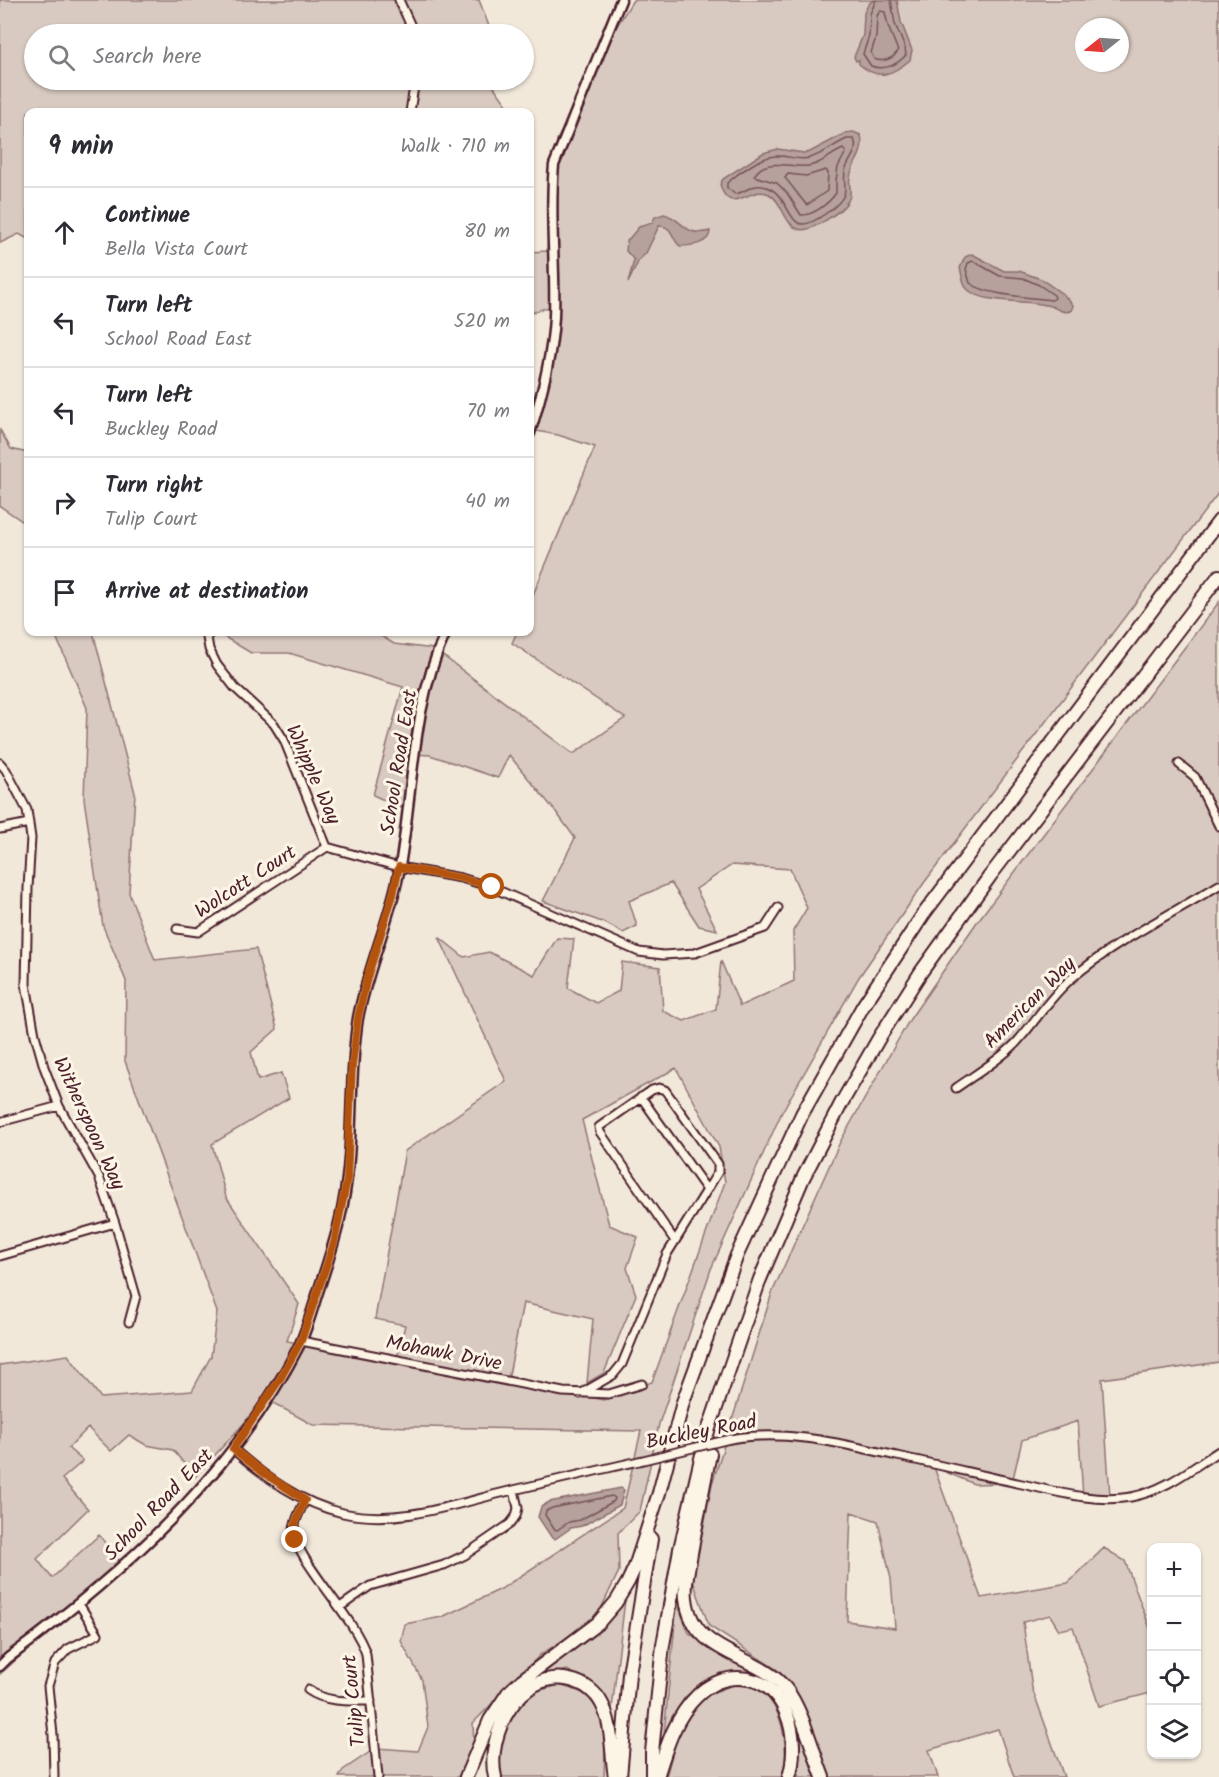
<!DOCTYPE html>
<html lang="en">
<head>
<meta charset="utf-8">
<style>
	:root { --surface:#fff; --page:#f7f7f7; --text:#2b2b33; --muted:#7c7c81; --line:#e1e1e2 }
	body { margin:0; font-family:Kalam,sans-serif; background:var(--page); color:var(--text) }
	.controls { position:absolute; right:18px; bottom:18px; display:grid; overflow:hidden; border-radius:12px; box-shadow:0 2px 4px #0004 }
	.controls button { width:54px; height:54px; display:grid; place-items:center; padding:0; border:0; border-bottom:2px solid var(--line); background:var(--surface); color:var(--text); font:30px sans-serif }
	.compass { position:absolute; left:1075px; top:18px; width:54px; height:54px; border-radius:50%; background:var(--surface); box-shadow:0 2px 4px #0004; rotate:253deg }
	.stop { position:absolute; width:18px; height:18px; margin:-14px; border:4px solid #b45309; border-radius:50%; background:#fff }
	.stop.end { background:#b45309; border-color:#fff; box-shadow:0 2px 6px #0008 }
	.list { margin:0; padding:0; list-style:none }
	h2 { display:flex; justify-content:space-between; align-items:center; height:78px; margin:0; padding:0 24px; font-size:26px }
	h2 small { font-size:20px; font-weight:400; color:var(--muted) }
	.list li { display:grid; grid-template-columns:39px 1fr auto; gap:18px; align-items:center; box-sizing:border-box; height:90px; padding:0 24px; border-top:2px solid var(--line) }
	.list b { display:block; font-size:22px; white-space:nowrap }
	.list p { margin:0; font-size:20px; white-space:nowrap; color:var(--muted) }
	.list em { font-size:20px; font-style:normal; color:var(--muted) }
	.icon { flex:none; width:33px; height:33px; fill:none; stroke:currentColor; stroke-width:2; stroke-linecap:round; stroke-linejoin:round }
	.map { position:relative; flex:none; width:1219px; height:1777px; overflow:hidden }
	.search { position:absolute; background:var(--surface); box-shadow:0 2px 4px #0004; left:24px; top:24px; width:510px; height:66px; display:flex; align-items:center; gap:15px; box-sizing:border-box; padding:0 21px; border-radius:33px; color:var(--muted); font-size:22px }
	.panel { position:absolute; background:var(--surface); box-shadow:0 2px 4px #0004; left:24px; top:108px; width:510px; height:528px; border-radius:12px }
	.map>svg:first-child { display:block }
	.green { fill:#d8cac0; stroke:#917476; stroke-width:1.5; fill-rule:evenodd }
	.water { fill:#b6a19c; stroke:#8b6d6f; stroke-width:1.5 }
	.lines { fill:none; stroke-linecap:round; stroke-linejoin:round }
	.shore { stroke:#755358; stroke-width:1.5 }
	.minor-casing { stroke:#4a1f2b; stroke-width:11 }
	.tertiary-casing { stroke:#4a1f2b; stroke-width:13 }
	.motorway-casing { stroke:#4a1f2b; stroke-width:16 }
	.minor { stroke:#fcf5e5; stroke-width:7 }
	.tertiary { stroke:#fcf5e5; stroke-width:8 }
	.motorway { stroke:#fcf5e5; stroke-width:12 }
	.minor-bridge-casing { stroke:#4a1f2b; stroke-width:11; stroke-linecap:butt }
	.minor-bridge { stroke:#fcf5e5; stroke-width:7 }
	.route { stroke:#b45309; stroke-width:8 }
	.labels { text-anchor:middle; stroke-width:6; stroke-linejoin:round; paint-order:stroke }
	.street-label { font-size:20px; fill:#4a1f2b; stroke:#fcf5e5 }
</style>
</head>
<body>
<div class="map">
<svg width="1219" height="1777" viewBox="0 0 1219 1777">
	<rect width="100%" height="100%" fill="#f1e8da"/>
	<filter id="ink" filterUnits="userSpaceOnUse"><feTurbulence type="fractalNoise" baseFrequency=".0167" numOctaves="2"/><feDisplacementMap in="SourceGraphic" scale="12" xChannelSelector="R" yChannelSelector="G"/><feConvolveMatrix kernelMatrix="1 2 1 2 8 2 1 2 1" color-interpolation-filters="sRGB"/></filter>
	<g filter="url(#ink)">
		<path class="green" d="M0,0h479l13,34h-458v46h455l23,32h-484v127l-9,-5 -19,9z
			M633,0h586v492l-295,391 -65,94 -77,135 -71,157 -52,155 -19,87 -22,22 1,38 -24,50 -54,33 -68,69 1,24 -16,30h-119l4,-7 33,-22 42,3 10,-24 -6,-47 -21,-39 4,-17 37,-7 59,-28 122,-81 18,-77 -328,-6 -47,-26 -71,78 -22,-27 -27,-5 -17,-10 -18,16 -23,-23 -20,20 15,13 -21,18 26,30 -51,50 15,19 47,-43 20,25 -60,62 -59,52v-309l68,-10 33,43 91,-7 19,-35 6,-44 -92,-251 1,-80 -23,-55 -19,-127 3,-91 -33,-76h39l42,161 -6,100 26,67 101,-11 21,80 -26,23 7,28 23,-7 8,25 -77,46 14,53 73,107 -12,37 109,21 9,-37 -30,-6 30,-168 101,-70 -67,-144 25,20 25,-5 45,23 23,-37 17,1 -6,49 28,15 23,-12 3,-29 38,5 3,44 21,10 32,-12 5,-48 19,45 54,-25 -1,-50 14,-23 -17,-39 -58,-4 -36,24 21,41 -18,-4 -28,-43 -42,18 8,25 -14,7 -18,-10 -62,-22 32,-63 -19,-26 -47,-57 -11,23 -68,-23 -16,-1 -8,56 -33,-15 30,-108 -114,-34h-38l-35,-21h159l19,12 40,5 139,105 52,-36 -113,-75 5,-11h13v-30l65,-155 -37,-12 -27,-5 7,-21 14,-103 -22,7v-61l17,-1 10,-111 53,-103zM1084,27h36v36h-36zM676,1068l43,79 6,35 -73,200 -48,18 -96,-20 15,-77 70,16 -6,64 17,-10 32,-78 -9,-27 11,-31 -29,-12 -27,-105z
			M0,430l11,19 17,4v67l-3,3 -25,-17z
			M1219,602v760l-117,17 8,117 -27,1 -5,-76 -56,19 -10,43 -38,1 -40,-17 47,131 87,-15 36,-35 21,13 26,70v62l-52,13 -26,-79 -14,3 -9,-15 -27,7 9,66 32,89h-50l-16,-48 -69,21 9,27h-108l-24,-66 -27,-40 -70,-45 -16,-45 19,-97 60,-191 68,-151 70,-123 67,-97zM851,1512l27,9 13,58 4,49 -48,-7z
			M625,1600l-14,117 -17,-32 -27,-15 -33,8 55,-39z
			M677,1603l12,30 37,26 31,15 -37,-1 -35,24 -21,36z
			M560,1685c6,3 16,4 22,8 27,18 23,56 22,84h-103l-4,-29 19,-39 21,-18z
			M733,1685c6,1 14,0 19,2 30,9 40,65 29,90h-115l11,-41 21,-38z
			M801,1735l14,42h-17z"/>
		<path class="water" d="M873,0h24l4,22 11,28 -2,10c-18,15 -32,21 -51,4v-4l-3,1 -2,-4 9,-22 1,-22 4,-8z
			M853,132l8,3c4,22 -9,26 -11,43 -2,8 3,14 -2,23 -6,10 -38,33 -50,28 -15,-6 -15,-27 -29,-35 -18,-10 -40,25 -49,-10l3,-5 40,-26 15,-4 26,4 6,-1 36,-19z
			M664,214c20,5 20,24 46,17 0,13 -19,15 -30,15 -9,-7 -6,-20 -21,-20l-13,27 -7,7 -11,23 6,-23 -8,-9 1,-10 12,-14 13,-4 3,-6z
			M972,254l32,17h15l22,8 23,16 9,10 -1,5c-9,5 -14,-2 -22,-4 -23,-7 -63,-1 -82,-16 -5,-5 -6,-15 -8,-22l5,-11z
			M621,1488l3,2 -4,15 -38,21 -11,2 -16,11 -3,-1 -14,-21 3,-10 8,-5z"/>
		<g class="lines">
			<path class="shore" d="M876,0l-6,14 -1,22 -6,18 8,12c13,5 26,-1 35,-11l-1,-7 -10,-24 -4,-24
				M880,11l5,1 3,14 10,25c-5,8 -15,12 -24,8l-3,-6 5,-16 1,-21z
				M847,139h7c5,11 -4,19 -8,29 -4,9 1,19 -2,27 -4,10 -30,29 -41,29 -16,1 -17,-41 -47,-38 -7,1 -13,7 -21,8l-8,-6v-5c11,-10 35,-27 49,-27 11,-1 22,5 33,2 13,-3 26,-14 38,-19z
				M843,149l3,3 -8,15 -2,13v13c-7,10 -23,23 -35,22l-14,-22 -10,-10 -23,-7c12,-22 40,-5 59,-11 10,-3 20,-12 30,-16z
				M826,170l2,3 -1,18 -20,14c-5,-4 -16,-21 -22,-27l3,-4 18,2z
				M973,261l27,15 23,2 16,7 15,10 1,3 -3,2c-22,-3 -65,-4 -82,-17l-4,-14 2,-6z
				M612,1496l3,2 -1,3 -34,19 -11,2 -12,8 -3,-1 -9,-14 1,-4 6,-3z"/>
			<defs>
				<path id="minor" d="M399,0l11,24 1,10
					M410,112l5,-32
					M206,632l3,17 8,16 18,23 39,36 10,16 43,107
					M0,763l6,7 21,40 4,28 -3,50 -2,96 9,51 9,32 15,39 40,71 16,46 21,73 -7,26
					M1179,764l16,13 24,49
					M0,829l29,-6
					M327,847l72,20 62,11 30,9 148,65 24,3 32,-2 70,-25 13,-20
					M177,929l21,3 129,-85
					M956,1088c20,-14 42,-27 59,-44 20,-21 34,-47 57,-66 44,-37 98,-63 147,-93
					M0,1122l59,-16
					M675,1241l-75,-109 -1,-5 53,-37 7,-2 6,2 53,74v8l-11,18
					M0,1256l115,-33
					M301,1341l262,51 46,2 33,-10
					M580,1394l33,-19 9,-11 45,-110 40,-64 -66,-93
					M730,1439c57,-10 112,5 167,17 42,9 84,19 125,28 35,8 73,19 109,13 33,-6 60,-28 88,-46
					M233,1449c32,28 67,54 110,64 54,12 109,-8 162,-21 44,-10 89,-21 134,-31
					M305,1500c-4,10 -11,20 -11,31 -1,25 62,88 72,123l12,123
					M340,1607l30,-21 74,-21 21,-10 45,-31 6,-8 2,-8 -4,-18
					M308,1690c19,13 40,11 63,11
					M54,1777l-1,-42 -5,-49 7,-23 13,-14 30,-15 -19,-30"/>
				<path id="tertiary" d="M530,433c12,-38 22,-76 24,-116 2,-51 -5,-101 0,-152l67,-165
					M0,1666l8,-8c115,-85 226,-184 292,-314 8,-18 13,-37 19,-55 9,-28 19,-56 24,-85 12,-61 5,-124 15,-186 9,-48 30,-93 40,-141 16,-83 12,-167 48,-245"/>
				<path id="motorway" d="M710,1454c-7,33 -13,66 -19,99 -2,14 -7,30 -5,45 6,58 70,54 100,91 16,20 27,63 37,88
					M466,1777l24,-57 18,-27 14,-13 76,-57 18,-21 12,-20 7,-15 24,-74 24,-91 54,-147 65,-141 61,-108 60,-91 296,-394
					M495,1777c-10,-42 25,-109 75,-97 14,3 26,12 32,24 11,21 9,50 13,73
					M620,1777l9,-103 22,-135
					M652,1777v-25l11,-107 17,-96 26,-112 54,-158 43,-101 39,-76 37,-64 42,-66 69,-96 229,-300
					M657,1777c9,-29 18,-60 40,-81 11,-11 26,-18 41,-18 49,0 63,61 51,99"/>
			</defs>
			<use href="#minor" class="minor-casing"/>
			<use href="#tertiary" class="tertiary-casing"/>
			<use href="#motorway" class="motorway-casing"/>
			<use href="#minor" class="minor"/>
			<use href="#tertiary" class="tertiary"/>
			<use href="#motorway" class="motorway"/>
			<defs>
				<path id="minor-bridge" d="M639,1461l91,-22"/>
			</defs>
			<use href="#minor-bridge" class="minor-bridge-casing"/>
			<use href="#minor-bridge" class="minor-bridge"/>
		</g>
	</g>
	<g class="lines" filter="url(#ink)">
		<path class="route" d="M295,1540c-3,-15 4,-26 10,-40l-40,-26 -32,-25 47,-70 21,-38 33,-98 13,-63 5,-114 6,-48 9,-40 26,-83 6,-28 62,11 31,9"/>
	</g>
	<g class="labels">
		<g class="street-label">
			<text transform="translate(398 762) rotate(-81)" y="7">School Road East</text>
			<text transform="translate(314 774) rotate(66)" y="7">Whipple Way</text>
			<text transform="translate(245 881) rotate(-33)" y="7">Wolcott Court</text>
			<text transform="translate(1029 1002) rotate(-45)" y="7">American Way</text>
			<text transform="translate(90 1123) rotate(65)" y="7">Witherspoon Way</text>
			<text transform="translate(444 1352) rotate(11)" y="7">Mohawk Drive</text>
			<text transform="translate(701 1431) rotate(-11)" y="7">Buckley Road</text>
			<text transform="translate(158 1504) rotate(-46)" y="7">School Road East</text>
			<text transform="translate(353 1701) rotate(-96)" y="7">Tulip Court</text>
		</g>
	</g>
</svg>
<div class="controls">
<button>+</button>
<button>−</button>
<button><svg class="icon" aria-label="locate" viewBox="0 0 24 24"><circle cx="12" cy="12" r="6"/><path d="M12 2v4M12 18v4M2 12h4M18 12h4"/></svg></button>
<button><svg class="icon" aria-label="layers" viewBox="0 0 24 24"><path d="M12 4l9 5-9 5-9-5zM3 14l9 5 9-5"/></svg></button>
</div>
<svg class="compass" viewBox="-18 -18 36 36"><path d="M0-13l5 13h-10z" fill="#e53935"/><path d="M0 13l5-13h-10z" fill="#7c7c81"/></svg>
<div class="stop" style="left:492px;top:887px"></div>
<div class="stop end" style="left:295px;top:1540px"></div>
<div class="search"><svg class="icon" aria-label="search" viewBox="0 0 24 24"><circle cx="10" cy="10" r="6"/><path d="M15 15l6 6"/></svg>Search here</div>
<section class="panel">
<h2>9 min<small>Walk · 710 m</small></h2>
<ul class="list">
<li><svg class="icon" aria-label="ahead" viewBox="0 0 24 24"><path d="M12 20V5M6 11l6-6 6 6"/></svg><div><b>Continue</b><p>Bella Vista Court</p></div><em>80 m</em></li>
<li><svg class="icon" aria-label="left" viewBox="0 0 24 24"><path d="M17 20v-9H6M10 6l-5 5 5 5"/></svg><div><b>Turn left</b><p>School Road East</p></div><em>520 m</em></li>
<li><svg class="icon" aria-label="left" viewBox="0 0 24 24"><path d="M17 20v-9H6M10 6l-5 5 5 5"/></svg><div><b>Turn left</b><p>Buckley Road</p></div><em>70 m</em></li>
<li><svg class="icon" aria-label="right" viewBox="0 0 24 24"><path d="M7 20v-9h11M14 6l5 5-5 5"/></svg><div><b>Turn right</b><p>Tulip Court</p></div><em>40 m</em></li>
<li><svg class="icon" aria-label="arrive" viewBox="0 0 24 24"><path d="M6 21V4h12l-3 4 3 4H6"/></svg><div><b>Arrive at destination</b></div></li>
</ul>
</section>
</div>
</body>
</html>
